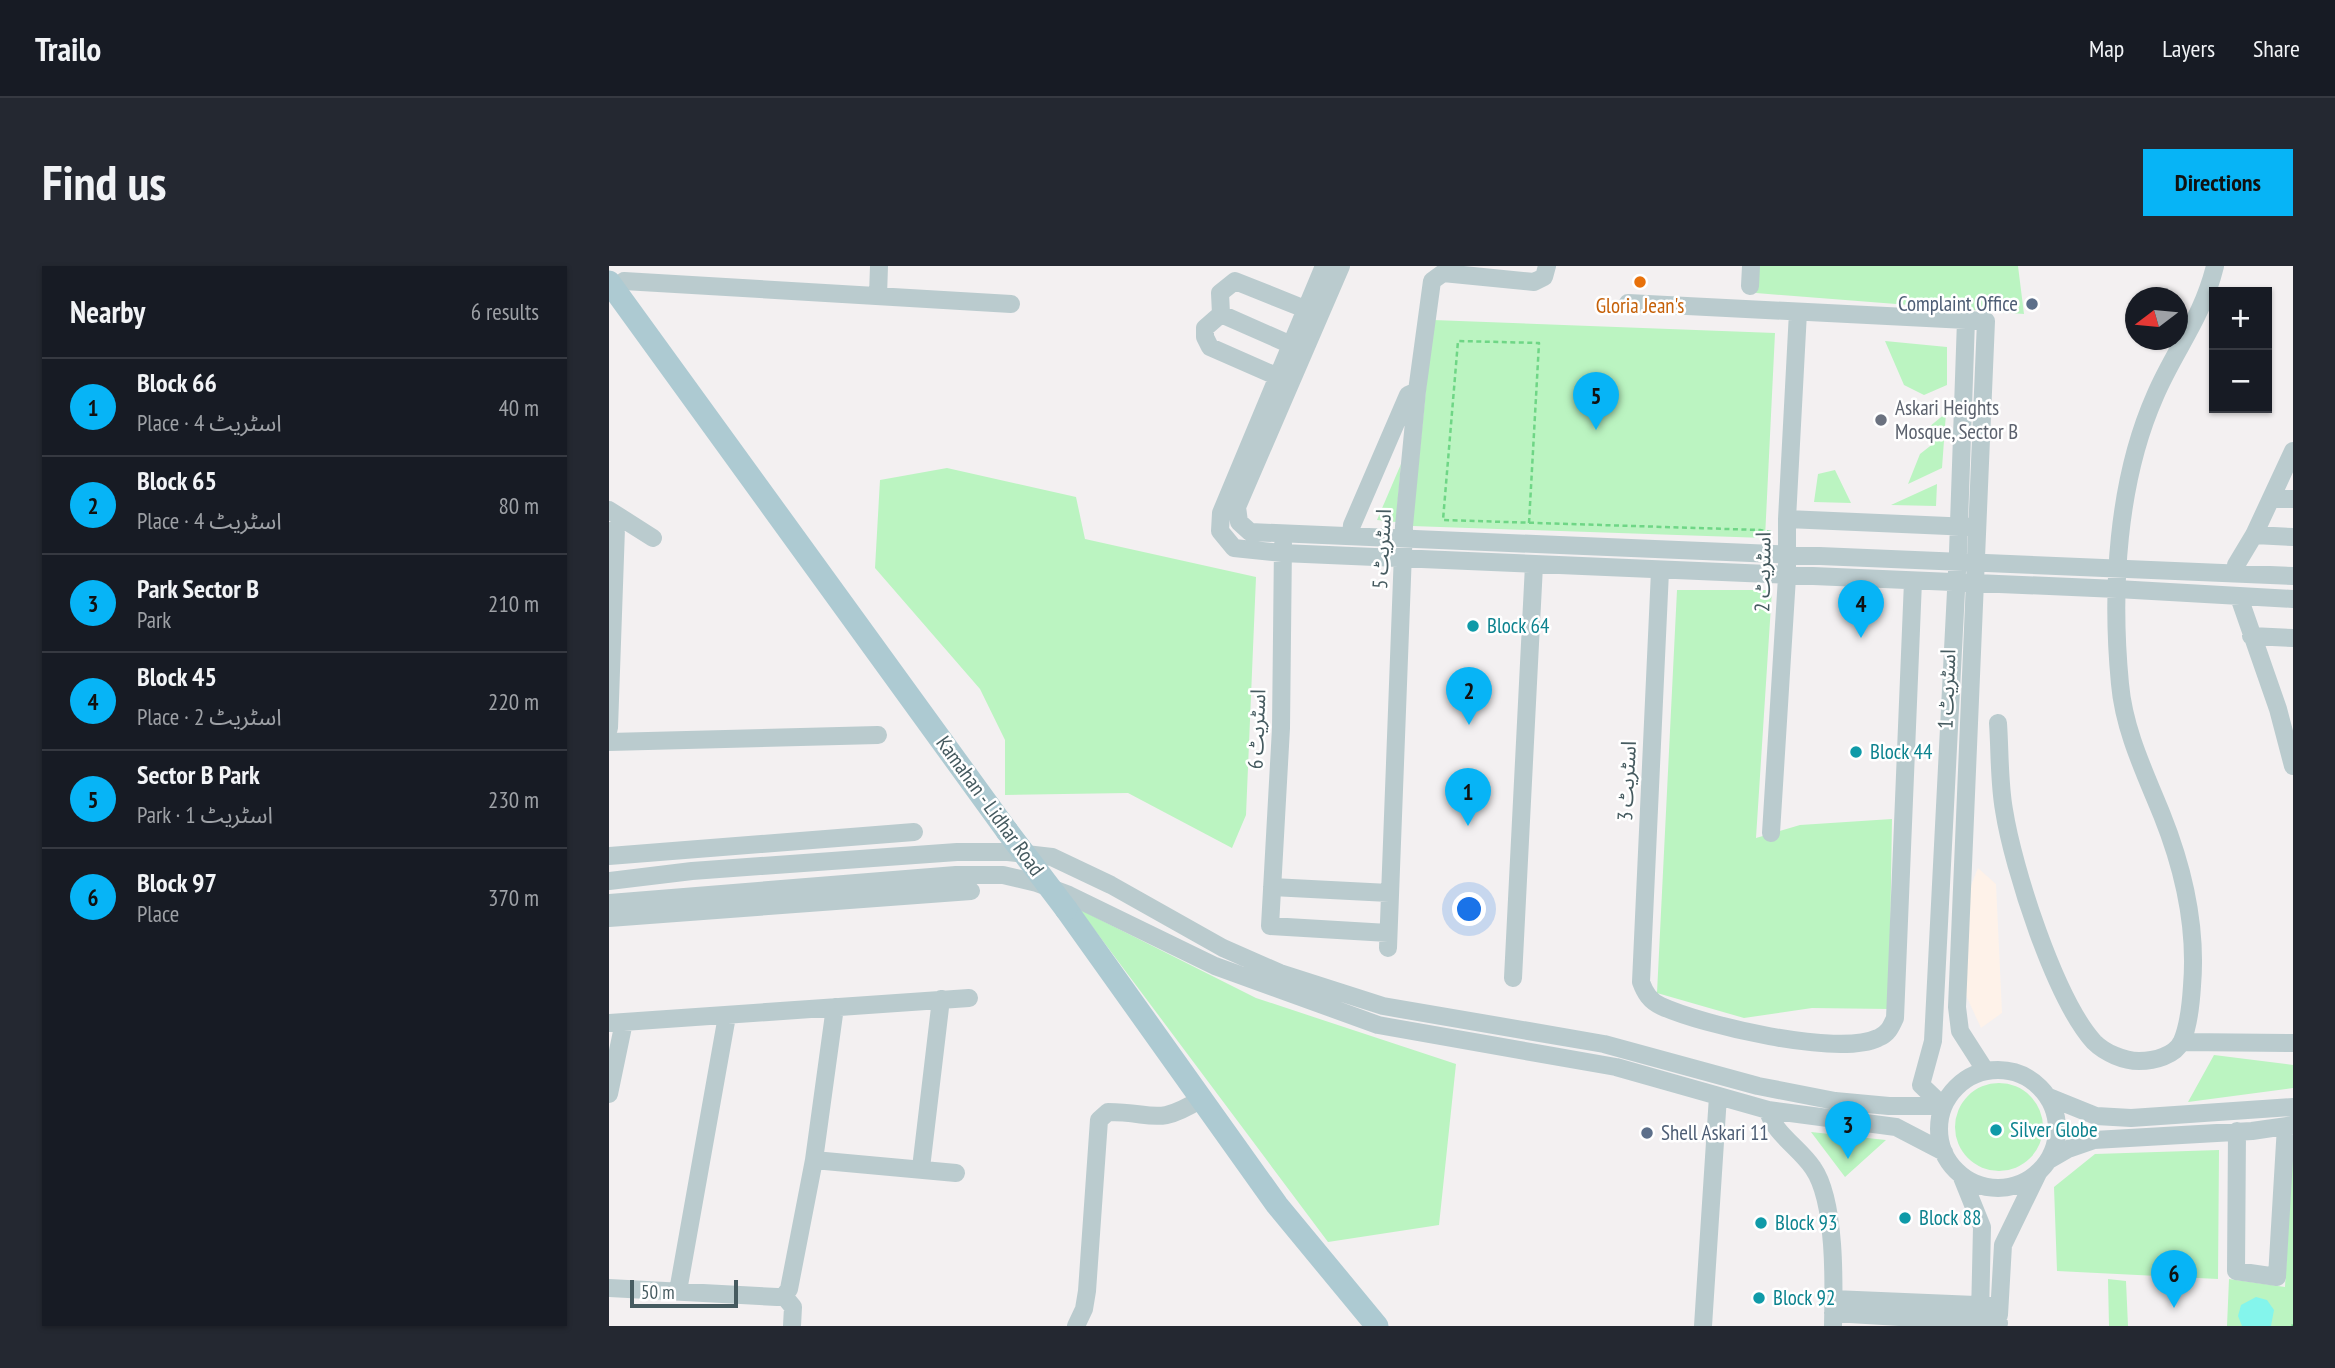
<!DOCTYPE html>
<html lang="en">
<head>
<meta charset="utf-8">
<style>
	:root { --surface:#171b24; --page:#242831; --text:#f1f3f6; --muted:#9ea1a6; --line:#363941; --accent:#07b4f6 }
	body { margin:0; font-family:"PT Sans Narrow","Noto Sans Arabic",sans-serif; background:var(--page); color:var(--text) }
	.controls { position:absolute; right:21px; top:21px; display:grid; overflow:hidden; border-radius:0px; box-shadow:0 2px 5px #0004 }
	.controls button { width:63px; height:63px; display:grid; place-items:center; padding:0; border:0; border-bottom:2px solid var(--line); background:var(--surface); color:var(--text); font:35px sans-serif }
	.compass { position:absolute; left:1516px; top:21px; width:63px; height:63px; border-radius:50%; background:var(--surface); box-shadow:0 2px 5px #0004; rotate:254deg }
	.scale { position:absolute; left:21px; bottom:18px; width:108px; box-sizing:border-box; padding-left:7px; border:4px solid #465b60; border-top:0; font-size:19px; line-height:24px; white-space:nowrap; color:#465b60; -webkit-text-stroke:5px #fff; paint-order:stroke }
	.you { position:absolute; left:861px; top:644px; width:24px; height:24px; margin:-18px; border:5px solid #fff; border-radius:50%; background:#1a73e8; box-shadow:0 0 0 10px #1a73e833 }
	.badge { display:grid; place-items:center; width:46px; height:46px; border-radius:50%; background:var(--accent); color:#111; font-size:23px; font-weight:700 }
	.pin { position:absolute; translate:-50% -58px; filter:drop-shadow(0 2px 4px #0008) }
	.pin::after { content:''; position:absolute; top:37px; width:24px; height:21px; background:inherit; clip-path:polygon(0 0,100% 0,50% 100%) }
	.list { margin:0; padding:0; list-style:none }
	h2 { display:flex; justify-content:space-between; align-items:center; height:91px; margin:0; padding:0 28px; font-size:30px }
	h2 small { font-size:23px; font-weight:400; color:var(--muted) }
	.list li { display:grid; grid-template-columns:46px 1fr auto; gap:21px; align-items:center; box-sizing:border-box; height:98px; padding:0 28px; border-top:2px solid var(--line) }
	.list b { display:block; font-size:26px; white-space:nowrap }
	.list p { margin:0; font-size:23px; white-space:nowrap; color:var(--muted) }
	.list em { font-size:23px; font-style:normal; color:var(--muted) }
	.map { position:relative; flex:none; width:1684px; height:1060px; overflow:hidden; border-radius:0px }
	header { display:flex; align-items:center; gap:42px; box-sizing:border-box; height:98px; padding:0 35px; background:var(--surface); border-bottom:2px solid var(--line) }
	header strong { font-size:33px }
	nav { display:flex; gap:38px; margin-inline-start:auto; font-size:24px }
	.intro { display:flex; align-items:center; justify-content:space-between; box-sizing:border-box; height:168px; padding:0 42px }
	h1 { margin:0; font-size:49px }
	.button { padding:18px 32px; border-radius:0px; background:var(--accent); color:#111; font-size:24px; font-weight:700 }
	main { display:flex; gap:42px; padding:0 42px }
	aside { flex:1; background:var(--surface); border-radius:0px; box-shadow:0 2px 5px #0004 }
	.map>svg:first-child { display:block }
	.commercial { fill:#fef2e9 }
	.green { fill:#bbf4c1 }
	.water { fill:#84f5ec }
	.lines { fill:none; stroke-linecap:round; stroke-linejoin:round }
	.path { stroke:#6fd686; stroke-width:2.5; stroke-dasharray:5 3.5; stroke-linecap:butt }
	.minor { stroke:#bacbce; stroke-width:18 }
	.major { stroke:#adcad2; stroke-width:23 }
	.major-bridge { stroke:#adcad2; stroke-width:23 }
	.food-dot { fill:#e8710a; stroke:#fff; stroke-width:2.5 }
	.service-dot { fill:#5c6f8a; stroke:#fff; stroke-width:2.5 }
	.worship-dot { fill:#6b7280; stroke:#fff; stroke-width:2.5 }
	.culture-dot { fill:#0f9aa8; stroke:#fff; stroke-width:2.5 }
	.labels { text-anchor:middle; stroke-width:5; stroke-linejoin:round; paint-order:stroke }
	.service-label { font-size:21px; fill:#4e5e75; stroke:#fff; text-anchor:end }
	.food-label { font-size:21px; fill:#c56008; stroke:#fff }
	.worship-label { font-size:21px; fill:#5b616d; stroke:#fff; text-anchor:start }
	.street-label { font-size:21px; fill:#465b60; stroke:#fff }
	.culture-label { font-size:21px; fill:#0d838f; stroke:#fff; text-anchor:start }
</style>
</head>
<body>
<header>
<strong>Trailo</strong>
<nav><a>Map</a><a>Layers</a><a>Share</a></nav>
</header>
<div class="intro"><h1>Find us</h1><a class="button">Directions</a></div>
<main>
<aside>
<h2>Nearby<small>6 results</small></h2>
<ul class="list">
<li><span class="badge">1</span><div><b>Block 66</b><p>Place · اسٹریٹ 4</p></div><em>40 m</em></li>
<li><span class="badge">2</span><div><b>Block 65</b><p>Place · اسٹریٹ 4</p></div><em>80 m</em></li>
<li><span class="badge">3</span><div><b>Park Sector B</b><p>Park</p></div><em>210 m</em></li>
<li><span class="badge">4</span><div><b>Block 45</b><p>Place · اسٹریٹ 2</p></div><em>220 m</em></li>
<li><span class="badge">5</span><div><b>Sector B Park</b><p>Park · اسٹریٹ 1</p></div><em>230 m</em></li>
<li><span class="badge">6</span><div><b>Block 97</b><p>Place</p></div><em>370 m</em></li>
</ul>
</aside>
<div class="map">
<svg width="1684" height="1060" viewBox="0 0 1684 1060">
	<rect width="100%" height="100%" fill="#f3f0f1"/>
	<path class="commercial" d="M1369,602l18,16 6,129 -21,15 -17,-37 4,-98z"/>
	<path class="green" d="M1149,0h260l6,48 -268,-21z
		M824,54l342,13 -10,205 -353,-12z
		M1276,75l62,6v38l-23,10 -20,-10z
		M1337,147l-4,55 -34,16 12,-30 14,-11 -5,-16z
		M792,198l-5,58 -19,-2z
		M338,202l129,29 9,42 171,38 -10,238 -14,33 -104,-55 -123,2v-55l-25,-51 -105,-121 5,-88z
		M1226,204l16,33 -37,-1 4,-28z
		M1328,218l-1,22 -45,-1z
		M1068,324h95l-16,248 44,-13 92,-6 -3,190 -77,-1 -68,10 -87,-25z
		M470,643l177,89 200,66 -17,161 -111,17z
		M1605,789l79,10v23l-105,14z
		M1346 861a44 44 0 1 1 88 0a44 44 0 1 1-88 0Z
		M1202,866l75,8 -41,37z
		M1684,875v185h-66l2,-47 56,8z
		M1610,884l-1,129 -161,-8 -3,-84 41,-33z
		M1499,1013l18,2 2,45h-19z"/>
	<path class="water" d="M1647,1031l11,3 7,10 -3,16h-29l-4,-10 3,-11z"/>
	<g class="lines">
		<path class="path" d="M920,257l10,-180 -81,-2 -15,179 317,10 11,2
			M1683,1060l1,-1"/>
		<path class="minor" d="M715,0l-103,247 -1,18 14,17 48,5 835,36 176,10
			M732,0l-104,241 2,15 11,10 1043,44
			M1141,20l1,-20
			M4,22l11,-7 387,23
			M269,30l1,-30
			M1019,37l358,18 -29,686 3,24 25,39
			M612,48l-1,-21 15,-12 70,28
			M612,48l-16,14v9l5,10 66,29
			M612,48l77,34
			M1663,233h21
			M0,244l44,28
			M1178,253l184,8
			M742,269l1,-10 56,-130 9,-4
			M1645,269l39,2
			M674,278l-2,184 -11,198 118,7
			M1051,305l-19,411c4,11 9,19 20,24 41,19 177,51 217,32 10,-4 13,-11 17,-20l18,-437
			M1626,307l1,-8 18,-30 39,-84
			M1630,331l39,112 15,57
			M1642,370l42,2
			M1389,457c2,29 1,59 6,87 9,58 51,189 90,232 11,11 30,19 45,19 15,0 36,-5 43,-20 7,-16 9,-39 10,-55 5,-59 -8,-116 -30,-171 -17,-42 -38,-85 -42,-131 -9,-93 -3,-202 35,-288 20,-47 47,-77 60,-130
			M0,462l7,-200 7,-9
			M0,476l269,-7
			M1162,567l16,-256v-58l11,-207
			M0,590l305,-24
			M0,615l83,-10 265,-19h51l44,5 59,28 112,63 57,25 103,33 221,38 154,42 77,15 54,5h54
			M663,621l117,6
			M0,637l347,-28h47l34,8 32,12 146,71 163,59 238,42 152,43 128,17 48,25
			M0,652l362,-27
			M779,682l16,-422 13,-135 15,-110 11,-8 91,9 10,-5 3,-11
			M904,712l21,-413
			M0,757l360,-25
			M1573,776l111,1
			M1330 863a59 59 0 1 1 118 0a59 59 0 1 1-118 0Z
			M0,828l15,-72
			M1440,831l47,19 35,2 162,-11
			M1334,840l-22,-21 12,-44 25,-489 8,-232
			M1159,844c5,23 32,38 45,58 23,33 21,117 20,158
			M1628,865l-1,140 41,6 9,-151
			M205,894l142,13
			M1440,894l19,-11 26,-9 158,-9 41,-6
			M312,902l20,-169
			M1352,909l21,52 -2,89
			M0,1022l168,9 7,-1 5,-7 25,-129 21,-153
			M69,1025l49,-275
			M175,1030l9,11 -1,19
			M1224,1033l166,7
			M1224,1047l166,10
			M1390,1049l4,-70 35,-72
			M467,1060l8,-17 3,-18 12,-171 9,-8c47,0 48,15 93,-13
			M1094,1060l15,-230"/>
		<path class="major" d="M0,16l398,549
			M457,643l211,296 100,121"/>
		<path class="major-bridge" d="M398,565l59,78"/>
	</g>
	<circle class="food-dot" cx="1031" cy="16" r="7"/>
	<g class="service-dot">
		<circle cx="1423" cy="38" r="7"/>
		<circle cx="1038" cy="867" r="7"/>
	</g>
	<circle class="worship-dot" cx="1272" cy="154" r="7"/>
	<g class="culture-dot">
		<circle cx="864" cy="360" r="7"/>
		<circle cx="1247" cy="486" r="7"/>
		<circle cx="1387" cy="864" r="7"/>
		<circle cx="1296" cy="952" r="7"/>
		<circle cx="1152" cy="957" r="7"/>
		<circle cx="1150" cy="1032" r="7"/>
	</g>
	<g class="labels">
		<g class="service-label">
			<text x="1409" y="45">Complaint Office</text>
			<text x="1052" y="874" text-anchor="start">Shell Askari 11</text>
		</g>
		<g class="food-label">
			<text x="1031" y="47">Gloria Jean's</text>
		</g>
		<g class="worship-label">
			<text x="1286" y="149">Askari Heights<tspan x="1286" dy="24">Mosque, Sector B</tspan></text>
		</g>
		<g class="street-label">
			<text transform="translate(773 283) rotate(-87)" y="7">اسٹریٹ 5</text>
			<text transform="translate(1154 306) rotate(-89)" y="7">اسٹریٹ 2</text>
			<text transform="translate(1338 423) rotate(-88)" y="7">اسٹریٹ 1</text>
			<text transform="translate(648 463) rotate(-88)" y="7">اسٹریٹ 6</text>
			<text transform="translate(1018 515) rotate(-87)" y="7">اسٹریٹ 3</text>
			<text transform="translate(381 540) rotate(54)" y="7">Kamahan - Lidhar Road</text>
		</g>
		<g class="culture-label">
			<text x="878" y="367">Block 64</text>
			<text x="1261" y="493">Block 44</text>
			<text x="1401" y="871">Silver Globe</text>
			<text x="1310" y="959">Block 88</text>
			<text x="1166" y="964">Block 93</text>
			<text x="1164" y="1039">Block 92</text>
		</g>
	</g>
</svg>
<div class="controls">
<button>+</button>
<button>−</button>
</div>
<svg class="compass" viewBox="-18 -18 36 36"><path d="M0-13l5 13h-10z" fill="#e53935"/><path d="M0 13l5-13h-10z" fill="#9ea1a6"/></svg>
<div class="scale">50 m</div>
<div class="you"></div>
<div class="pin badge" style="left:859px;top:560px">1</div>
<div class="pin badge" style="left:860px;top:459px">2</div>
<div class="pin badge" style="left:1239px;top:893px">3</div>
<div class="pin badge" style="left:1252px;top:372px">4</div>
<div class="pin badge" style="left:987px;top:164px">5</div>
<div class="pin badge" style="left:1565px;top:1042px">6</div>
</div>
</main>
</body>
</html>
